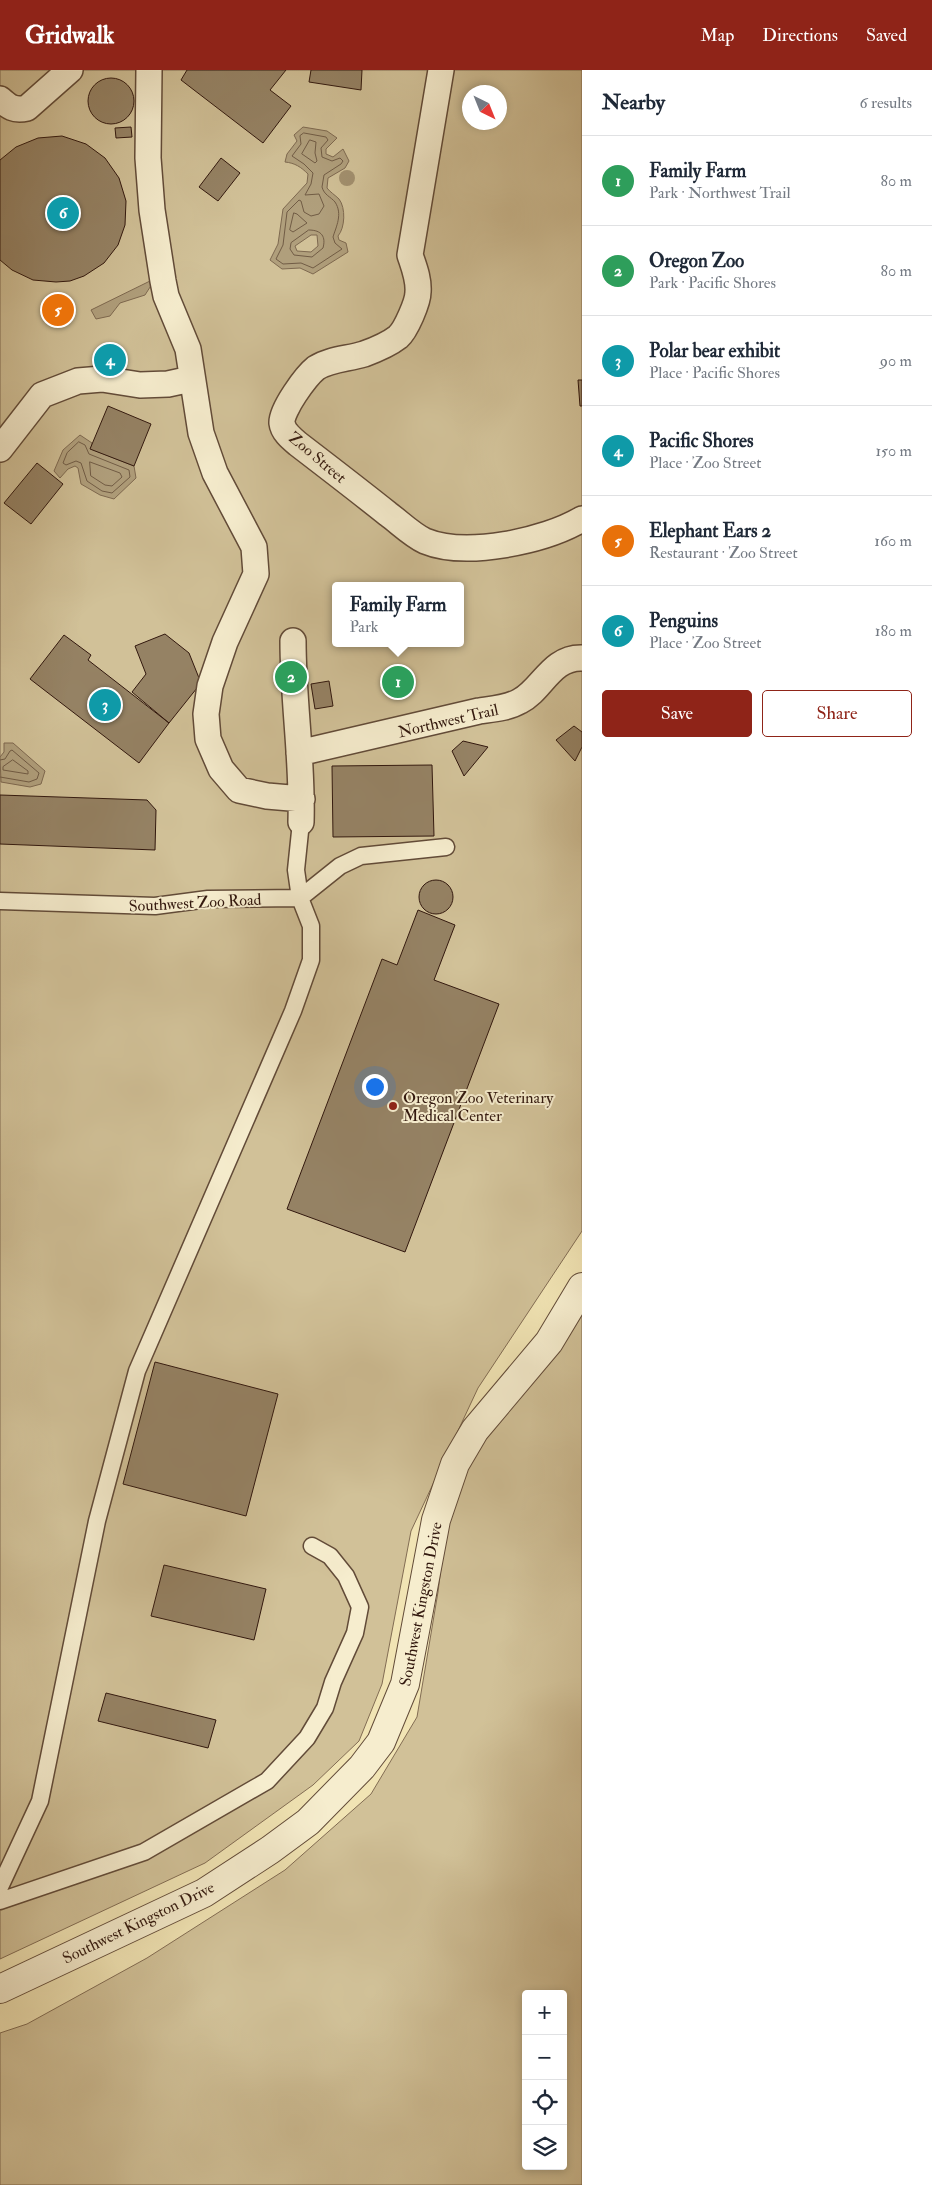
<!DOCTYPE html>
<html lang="en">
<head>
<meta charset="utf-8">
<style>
	:root { --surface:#fff; --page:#f2f2f3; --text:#1f2937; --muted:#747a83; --line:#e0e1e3; --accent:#8f2418 }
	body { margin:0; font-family:"IM FELL Double Pica",serif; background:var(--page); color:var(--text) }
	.controls { position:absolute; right:15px; bottom:15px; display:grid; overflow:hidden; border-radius:5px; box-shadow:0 2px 8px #0003 }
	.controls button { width:45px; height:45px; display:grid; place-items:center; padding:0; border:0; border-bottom:1px solid var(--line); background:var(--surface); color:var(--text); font:25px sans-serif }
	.compass { position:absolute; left:462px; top:15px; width:45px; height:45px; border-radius:50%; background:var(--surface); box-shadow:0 2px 8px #0003; rotate:137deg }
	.you { position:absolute; left:374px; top:1016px; width:18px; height:18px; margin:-12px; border:4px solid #fff; border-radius:50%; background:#1a73e8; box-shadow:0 0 0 8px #1a73e833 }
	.badge { display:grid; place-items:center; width:32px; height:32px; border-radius:50%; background:var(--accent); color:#fff; font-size:16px; font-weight:700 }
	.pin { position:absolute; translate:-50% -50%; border:2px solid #fff; box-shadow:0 1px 5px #0006 }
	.popup { position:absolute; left:332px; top:512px; width:132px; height:65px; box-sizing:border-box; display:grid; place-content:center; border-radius:5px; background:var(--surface); filter:drop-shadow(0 1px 4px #0005); font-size:16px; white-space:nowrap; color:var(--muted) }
	.popup b { font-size:19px; color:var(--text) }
	.popup::after { content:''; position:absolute; left:50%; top:100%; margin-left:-10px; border:10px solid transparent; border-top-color:var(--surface) }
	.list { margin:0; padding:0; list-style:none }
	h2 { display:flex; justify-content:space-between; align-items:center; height:65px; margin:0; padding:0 20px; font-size:21px }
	h2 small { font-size:16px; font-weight:400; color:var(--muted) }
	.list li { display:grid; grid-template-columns:32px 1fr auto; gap:15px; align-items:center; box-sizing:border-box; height:90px; padding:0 20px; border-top:1px solid var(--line) }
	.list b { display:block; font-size:19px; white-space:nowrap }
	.list p { margin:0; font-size:16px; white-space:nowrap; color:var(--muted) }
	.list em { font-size:16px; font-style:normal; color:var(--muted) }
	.actions { display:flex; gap:10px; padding:15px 20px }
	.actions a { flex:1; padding:11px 0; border:1px solid var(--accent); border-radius:5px; text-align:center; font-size:18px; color:var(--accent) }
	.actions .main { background:var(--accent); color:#fff }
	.icon { flex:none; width:28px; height:28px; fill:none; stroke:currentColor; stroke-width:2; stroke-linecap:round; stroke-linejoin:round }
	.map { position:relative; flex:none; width:582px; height:2115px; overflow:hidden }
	header { display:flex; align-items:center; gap:30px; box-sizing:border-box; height:70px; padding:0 25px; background:var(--accent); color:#fff }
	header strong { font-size:24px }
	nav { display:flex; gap:28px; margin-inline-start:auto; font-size:18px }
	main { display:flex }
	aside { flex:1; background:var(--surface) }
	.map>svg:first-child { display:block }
	.green { fill:#d1c198; stroke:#826c53; fill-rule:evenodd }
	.water { fill:#b09f7c; stroke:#7e6950; fill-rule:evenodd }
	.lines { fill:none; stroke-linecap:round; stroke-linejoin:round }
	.shore { stroke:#715c45; stroke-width:1 }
	.building { fill:#958264; stroke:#32180e }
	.service-casing { stroke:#624b38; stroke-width:19 }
	.pedestrian-casing { stroke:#624b38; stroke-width:28 }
	.minor-casing { stroke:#624b38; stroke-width:30 }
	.service { stroke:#f6edce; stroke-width:16 }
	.pedestrian { stroke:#f6edce; stroke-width:25 }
	.minor { stroke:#f6edce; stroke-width:28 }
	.tree { fill:#a2906f }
	.poi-dot { fill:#8f2418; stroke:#f6edce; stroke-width:2 }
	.labels { text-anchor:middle; stroke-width:4; stroke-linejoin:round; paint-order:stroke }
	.street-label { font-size:16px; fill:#32180e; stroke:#f6edce }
	.poi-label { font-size:16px; fill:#32180e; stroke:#f6edce; text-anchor:start }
</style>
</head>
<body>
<header>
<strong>Gridwalk</strong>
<nav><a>Map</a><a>Directions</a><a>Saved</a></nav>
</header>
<main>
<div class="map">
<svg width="582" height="2115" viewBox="0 0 582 2115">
	<rect width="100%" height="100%" fill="#f1e4b4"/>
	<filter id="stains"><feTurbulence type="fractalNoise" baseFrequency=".004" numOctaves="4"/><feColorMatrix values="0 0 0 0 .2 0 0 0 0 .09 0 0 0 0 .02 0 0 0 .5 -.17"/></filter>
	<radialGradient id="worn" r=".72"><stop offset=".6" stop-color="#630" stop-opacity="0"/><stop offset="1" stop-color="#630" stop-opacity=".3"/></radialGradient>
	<path class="green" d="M0,0h582v1161l-104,157 -67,143 -29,153 -23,57 -46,44 -108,78 -205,96zM470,22h30v30h-30zM336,516h124v57h-124z
		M582,1242v873h-582v-152l27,-9 120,-66 138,-88 86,-76 46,-77 21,-125 11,-89 28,-60zM526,1924h37v172h-37z"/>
	<path class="water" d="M303,57l24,4 10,7 -11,11v5l7,3 10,-8 6,12 -4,7 -17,10 -1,10c3,4 8,7 12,11 7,9 6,29 -1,37l1,4 7,3 2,9 -35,22 -13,-6 -18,1 -12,-9 8,-16 5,-35 24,-26 1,-9c-7,-7 -13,-11 -23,-12l2,-8 10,-13 -3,-6zM311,165h6l1,11 -7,6 -14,-1 -2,-5z
		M150,211l2,3 -7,11 -25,8 -10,13 -14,3 -5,-9z
		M80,365l12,8 -1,6 43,17 2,12 -22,21 -14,-4 -19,-11 -3,-16 -3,-2 -7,3 -8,9 -6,-7 9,-21z
		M4,673h9l32,28 -4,13 -11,3 -29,-5 -1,-25 4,-5z"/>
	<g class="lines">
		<path class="shore" d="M304,63l22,4 2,3 -7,8 1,9 10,4 8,-3 3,3 -2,3 -17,11 -2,12c2,8 9,10 13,15 8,12 1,25 -2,35l2,6 7,6 -29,19 -12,-5 -18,1 -7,-5 7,-14 4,-33 12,-12 2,1 3,11 7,4 8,-2 5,-8 -5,-12 -14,1 6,-11 2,-11 -9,-9 -12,-8 9,-12 -1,-8z
			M310,70l6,2 -1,11 2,8 -2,2 -13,-9z
			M294,143l3,1 10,9 -14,9 -3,-2z
			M309,160c13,0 17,7 14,18l-11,9 -18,-2 -4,-6 1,-6z
			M79,372l6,3 4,9 40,16 1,7 -18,16 -10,-2 -15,-10 -6,-18 -5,-2 -10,4 -3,-2 4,-10z
			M90,392l30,11 2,4 -10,9 -7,-1 -14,-9z
			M0,690l5,-1 5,-8 2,-1 27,23 -2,6 -8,3 -29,-5
			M13,690l15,11v3l-25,-4v-3z"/>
	</g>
	<path class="building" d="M187,0h99l-16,20 21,16 -28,37 -82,-63z
		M311,0h51l-1,20 -52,-8z
		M88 31a23 23 0 1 1 46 0a23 23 0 1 1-46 0Z
		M131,57l1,10 -16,1 -1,-10z
		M62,66l24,8 19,14 14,20 7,23 -1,24 -7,20 -14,18 -20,13 -14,5 -14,1 -23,-2 -21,-10 -12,-10v-100l16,-13 22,-9z
		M221,88l19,15 -22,28 -19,-14z
		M70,232v15l-24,1 -1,-15z
		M578,310h4v26h-2z
		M108,336l43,18 -17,42 -44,-17z
		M37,393l26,21 -32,40 -27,-21z
		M165,564l24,19 12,30 -32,40 -37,-31 14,-18 -11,-28z
		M64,565l27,20 -3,5 81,63 -30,40 -109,-84z
		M329,611l4,25 -18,3 -4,-25z
		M574,656l8,6v15l-7,14 -19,-21z
		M463,671l25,6 -24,29 -12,-25z
		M432,695l2,71 -101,1 -1,-71z
		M0,725l147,5 9,10 -1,40 -155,-6z
		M419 827a17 17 0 1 1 34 0a17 17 0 1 1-34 0Z
		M418,840l37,15 -21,55 65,24 -94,248 -118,-43 95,-250 15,6z
		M155,1292l123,32 -32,122 -123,-32z
		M164,1495l102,24 -12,51 -103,-24z
		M106,1623l110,27 -8,28 -110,-27z"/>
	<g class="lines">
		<defs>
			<path id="service" d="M0,831l155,5 53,-7 92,-1 -4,-28 5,-48
				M0,1817l40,-86 57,-280 40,-150 156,-360 18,-51v-34l-11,-28 40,-32 21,-10 85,-9
				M0,1831l144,-49 123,-71 40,-43 18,-30 8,-26 22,-49 5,-26 -14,-31 -16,-20 -18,-10"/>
			<path id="pedestrian" d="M149,0l-1,88 4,52 11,71 3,15 22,53 13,84 14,40 39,74 2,27 -31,68 -15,44 -4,28 2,25 13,30 18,21 28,6 35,3
				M441,0l-31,185c4,12 9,24 8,37 0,10 -12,38 -20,45 -9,7 -23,13 -34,17 -16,5 -34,5 -48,14 -10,8 -35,42 -34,55 1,9 10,16 16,21 30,23 60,46 90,70 11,8 24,21 37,27 41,17 120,0 157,-22
				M0,29c9,8 14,12 27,9l43,-38
				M0,379l42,-54 36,-14 24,-2 38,6 28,-1 23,-5
				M293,571c0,61 10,121 8,181
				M299,683l180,-42c14,-2 29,-3 41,-10 22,-11 31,-44 62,-43"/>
			<path id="minor" d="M0,1919l204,-96 66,-43 38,-28 54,-55 19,-25 24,-58 31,-164 19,-56 20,-34 74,-88 33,-55"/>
		</defs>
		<use href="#service" class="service-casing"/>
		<use href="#pedestrian" class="pedestrian-casing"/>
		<use href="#minor" class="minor-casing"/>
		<use href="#service" class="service"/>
		<use href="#pedestrian" class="pedestrian"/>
		<use href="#minor" class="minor"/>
	</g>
	<circle class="tree" cx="347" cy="108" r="8"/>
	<circle class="poi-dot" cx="393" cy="1036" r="5"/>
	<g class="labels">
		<g class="street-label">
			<text transform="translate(318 387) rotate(40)" y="6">Zoo Street</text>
			<text transform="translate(448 650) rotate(-13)" y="6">Northwest Trail</text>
			<text transform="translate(195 832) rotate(-3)" y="6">Southwest Zoo Road</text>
			<text transform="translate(420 1534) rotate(-79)" y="6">Southwest Kingston Drive</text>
			<text transform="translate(138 1852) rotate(-26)" y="6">Southwest Kingston Drive</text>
		</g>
		<g class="poi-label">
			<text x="403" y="1033">Oregon Zoo Veterinary<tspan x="403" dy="18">Medical Center</tspan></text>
		</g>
	</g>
	<rect width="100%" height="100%" filter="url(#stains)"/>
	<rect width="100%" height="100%" fill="url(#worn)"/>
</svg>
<div class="controls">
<button>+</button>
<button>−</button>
<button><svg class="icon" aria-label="locate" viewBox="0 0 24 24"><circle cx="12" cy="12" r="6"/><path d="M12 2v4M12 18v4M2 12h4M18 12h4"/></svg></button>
<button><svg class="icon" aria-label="layers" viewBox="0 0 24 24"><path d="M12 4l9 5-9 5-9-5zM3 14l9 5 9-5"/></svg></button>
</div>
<svg class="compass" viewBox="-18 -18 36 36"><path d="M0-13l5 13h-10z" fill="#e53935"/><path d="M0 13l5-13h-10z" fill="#747a83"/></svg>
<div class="you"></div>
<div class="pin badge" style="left:398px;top:612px;background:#2e9e5b">1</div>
<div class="popup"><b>Family Farm</b>Park</div>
<div class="pin badge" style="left:291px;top:607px;background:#2e9e5b">2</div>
<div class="pin badge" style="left:105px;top:635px;background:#0f9aa8">3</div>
<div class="pin badge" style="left:110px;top:290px;background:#0f9aa8">4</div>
<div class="pin badge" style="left:58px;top:240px;background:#e8710a">5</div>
<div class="pin badge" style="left:63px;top:143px;background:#0f9aa8">6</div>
</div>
<aside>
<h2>Nearby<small>6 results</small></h2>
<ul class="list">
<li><span class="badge" style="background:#2e9e5b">1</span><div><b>Family Farm</b><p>Park · Northwest Trail</p></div><em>80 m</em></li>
<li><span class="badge" style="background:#2e9e5b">2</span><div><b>Oregon Zoo</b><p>Park · Pacific Shores</p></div><em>80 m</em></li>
<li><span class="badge" style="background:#0f9aa8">3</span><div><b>Polar bear exhibit</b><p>Place · Pacific Shores</p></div><em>90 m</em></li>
<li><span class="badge" style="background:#0f9aa8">4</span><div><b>Pacific Shores</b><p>Place · Zoo Street</p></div><em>150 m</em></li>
<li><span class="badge" style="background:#e8710a">5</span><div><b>Elephant Ears 2</b><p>Restaurant · Zoo Street</p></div><em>160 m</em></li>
<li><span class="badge" style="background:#0f9aa8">6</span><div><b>Penguins</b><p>Place · Zoo Street</p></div><em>180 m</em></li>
</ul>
<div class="actions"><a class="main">Save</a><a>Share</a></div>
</aside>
</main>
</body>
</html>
